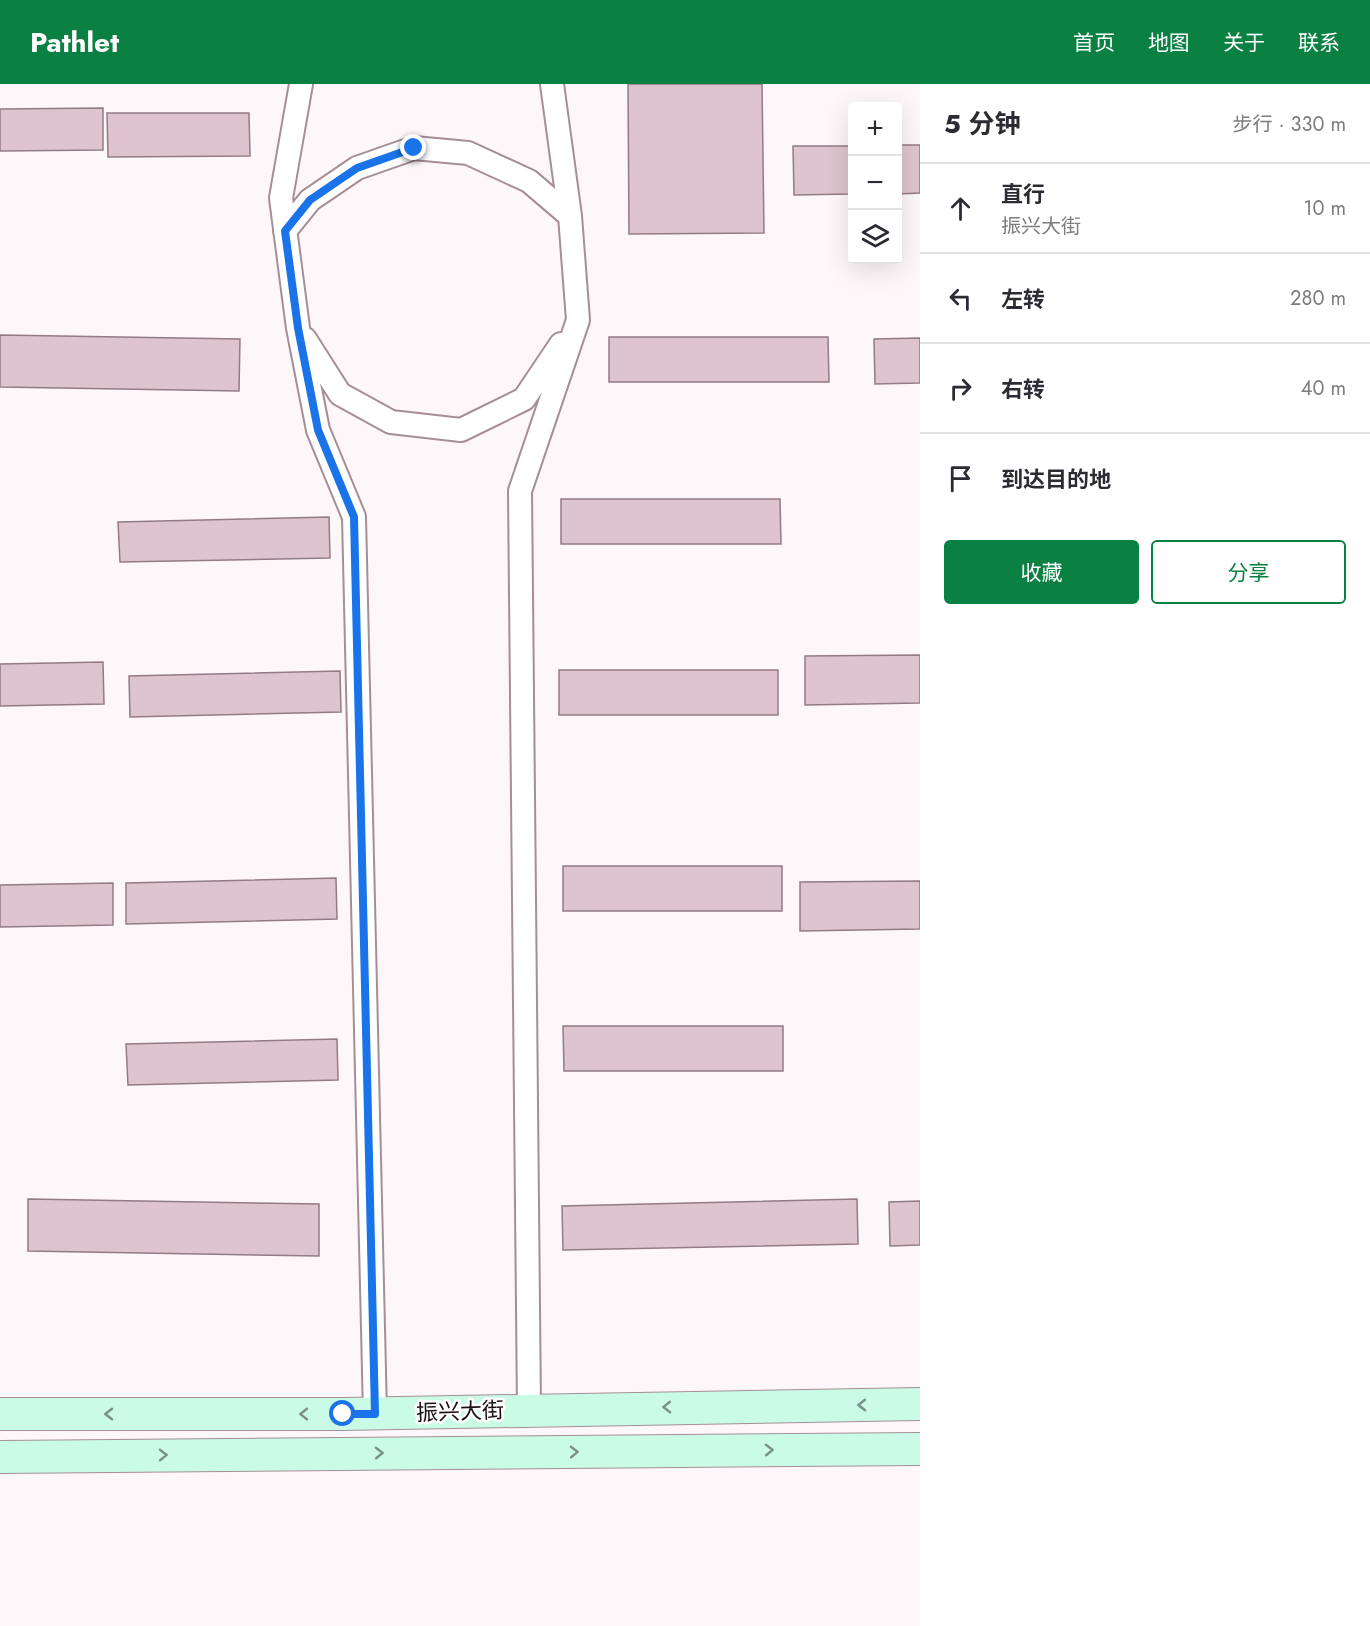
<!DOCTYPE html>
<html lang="zh">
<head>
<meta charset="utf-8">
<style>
	:root { --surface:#fff; --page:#f2f2f3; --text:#2b2b33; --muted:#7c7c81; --line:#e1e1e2; --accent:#0b8043 }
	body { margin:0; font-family:Jost,"Noto Sans SC",sans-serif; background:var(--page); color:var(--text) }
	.controls { position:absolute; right:18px; top:18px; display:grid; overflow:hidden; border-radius:6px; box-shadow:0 6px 24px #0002 }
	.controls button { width:54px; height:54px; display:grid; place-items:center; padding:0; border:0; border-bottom:2px solid var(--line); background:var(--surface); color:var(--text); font:30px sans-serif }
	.stop { position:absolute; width:18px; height:18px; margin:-14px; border:4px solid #1a73e8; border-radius:50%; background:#fff }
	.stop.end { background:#1a73e8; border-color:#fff; box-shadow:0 2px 6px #0008 }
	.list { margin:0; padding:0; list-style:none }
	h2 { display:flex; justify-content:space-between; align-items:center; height:78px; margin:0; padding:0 24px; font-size:26px }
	h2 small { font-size:20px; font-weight:400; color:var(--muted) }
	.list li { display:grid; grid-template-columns:39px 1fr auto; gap:18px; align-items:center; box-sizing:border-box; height:90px; padding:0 24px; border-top:2px solid var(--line) }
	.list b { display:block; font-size:22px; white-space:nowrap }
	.list p { margin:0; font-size:20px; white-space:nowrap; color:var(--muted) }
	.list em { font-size:20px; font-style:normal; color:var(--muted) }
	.actions { display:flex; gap:12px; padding:18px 24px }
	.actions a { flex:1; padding:14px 0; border:2px solid var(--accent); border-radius:6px; text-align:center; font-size:21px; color:var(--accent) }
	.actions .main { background:var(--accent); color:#fff }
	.icon { flex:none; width:33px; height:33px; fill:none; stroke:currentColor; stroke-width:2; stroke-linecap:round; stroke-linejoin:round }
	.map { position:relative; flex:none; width:920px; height:1542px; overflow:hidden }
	header { display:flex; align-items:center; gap:36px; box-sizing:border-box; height:84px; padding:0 30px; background:var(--accent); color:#fff }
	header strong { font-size:28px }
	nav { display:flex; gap:33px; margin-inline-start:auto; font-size:21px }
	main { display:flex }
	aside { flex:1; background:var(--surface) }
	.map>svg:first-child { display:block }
	.building { fill:#dec4ce; stroke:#937b84; stroke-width:1.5 }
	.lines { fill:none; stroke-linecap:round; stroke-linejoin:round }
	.street-casing { stroke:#a68e97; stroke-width:26 }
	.secondary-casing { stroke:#a68e97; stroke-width:34 }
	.street { stroke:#fff; stroke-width:22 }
	.secondary { stroke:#cafbe7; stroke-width:32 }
	.oneway { stroke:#7a9187 }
	.route { stroke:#1a73e8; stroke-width:8 }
	.labels { text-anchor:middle; stroke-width:5; stroke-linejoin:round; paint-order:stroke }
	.street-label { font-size:22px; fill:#180f12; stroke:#fff }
</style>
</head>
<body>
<header>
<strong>Pathlet</strong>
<nav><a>首页</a><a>地图</a><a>关于</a><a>联系</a></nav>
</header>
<main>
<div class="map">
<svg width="920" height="1542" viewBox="0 0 920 1542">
	<rect width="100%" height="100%" fill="#fdf7f9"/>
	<path class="building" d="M628,0h134l2,149 -135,1z
		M103,24v42l-103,1v-42z
		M107,29h142l1,43 -142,1z
		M898,61h22v48l-22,1z
		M793,62h59v48l-58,1z
		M0,251l240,4 -1,52 -239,-4z
		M609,253h219l1,45h-220z
		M920,254v45l-45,1 -1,-45z
		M561,415h219l1,45h-220z
		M329,433l1,41 -210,4 -2,-40z
		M920,571v48l-115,2v-49z
		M103,578l1,42 -104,2v-42z
		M559,586h219v45h-219z
		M340,587l1,41 -211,5 -1,-41z
		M563,782h219v45h-219z
		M336,794l1,41 -211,5v-41z
		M920,797v48l-120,2v-49z
		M113,799v42l-113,2v-42z
		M563,942h220v45h-219z
		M337,955l1,41 -210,5 -2,-41z
		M28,1115l291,5v52l-291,-5z
		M857,1115l1,45 -295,6 -1,-44z
		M920,1117v44l-30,1 -1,-44z"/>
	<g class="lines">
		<defs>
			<path id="street" d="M301,0l-20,114 17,130 20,102 36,87 21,897
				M285,147l25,-31 47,-32 57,-20 54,5 61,28 41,35
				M305,255l35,55 51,28 70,8 63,-31 37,-55
				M529,1325l-9,-918 58,-171 -8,-104 -18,-132"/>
			<path id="secondary" d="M0,1330h343l577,-10
				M0,1373l920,-8"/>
		</defs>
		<use href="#street" class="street-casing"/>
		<use href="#secondary" class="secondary-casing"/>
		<use href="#street" class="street"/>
		<use href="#secondary" class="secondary"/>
	</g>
	<defs><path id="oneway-chevron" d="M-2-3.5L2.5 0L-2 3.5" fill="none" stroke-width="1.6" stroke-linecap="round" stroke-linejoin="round" transform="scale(1.5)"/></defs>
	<g class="oneway">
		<use href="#oneway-chevron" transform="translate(862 1321) rotate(179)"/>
		<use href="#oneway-chevron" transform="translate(667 1323) rotate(179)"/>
		<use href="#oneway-chevron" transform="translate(109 1330) rotate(-180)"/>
		<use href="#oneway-chevron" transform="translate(304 1330) rotate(-180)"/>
		<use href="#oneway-chevron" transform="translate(769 1366) rotate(-1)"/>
		<use href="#oneway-chevron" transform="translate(574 1368) rotate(-1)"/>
		<use href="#oneway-chevron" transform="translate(379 1369) rotate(-1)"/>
		<use href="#oneway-chevron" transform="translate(163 1371) rotate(-1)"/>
	</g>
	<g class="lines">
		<path class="route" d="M343,1330h32l-21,-897 -36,-87 -20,-102 -13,-97 25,-31 47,-32 57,-20"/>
	</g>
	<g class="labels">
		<g class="street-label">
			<text transform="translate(460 1327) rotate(-2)" y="8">振兴大街</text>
		</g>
	</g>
</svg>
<div class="controls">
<button>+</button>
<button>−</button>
<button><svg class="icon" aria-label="layers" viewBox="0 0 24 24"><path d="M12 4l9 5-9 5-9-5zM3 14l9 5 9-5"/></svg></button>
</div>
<div class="stop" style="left:343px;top:1330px"></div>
<div class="stop end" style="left:414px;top:64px"></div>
</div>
<aside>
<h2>5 分钟<small>步行 · 330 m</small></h2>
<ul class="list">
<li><svg class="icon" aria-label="ahead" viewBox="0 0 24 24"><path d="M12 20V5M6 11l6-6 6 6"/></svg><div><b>直行</b><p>振兴大街</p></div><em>10 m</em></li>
<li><svg class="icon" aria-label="left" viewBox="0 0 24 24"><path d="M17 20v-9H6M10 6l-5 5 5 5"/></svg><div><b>左转</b></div><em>280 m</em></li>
<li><svg class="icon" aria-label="right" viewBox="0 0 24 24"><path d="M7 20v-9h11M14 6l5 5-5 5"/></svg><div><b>右转</b></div><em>40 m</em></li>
<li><svg class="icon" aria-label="arrive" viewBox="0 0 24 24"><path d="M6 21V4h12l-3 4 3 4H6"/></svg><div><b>到达目的地</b></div></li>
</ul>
<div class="actions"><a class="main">收藏</a><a>分享</a></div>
</aside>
</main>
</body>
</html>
